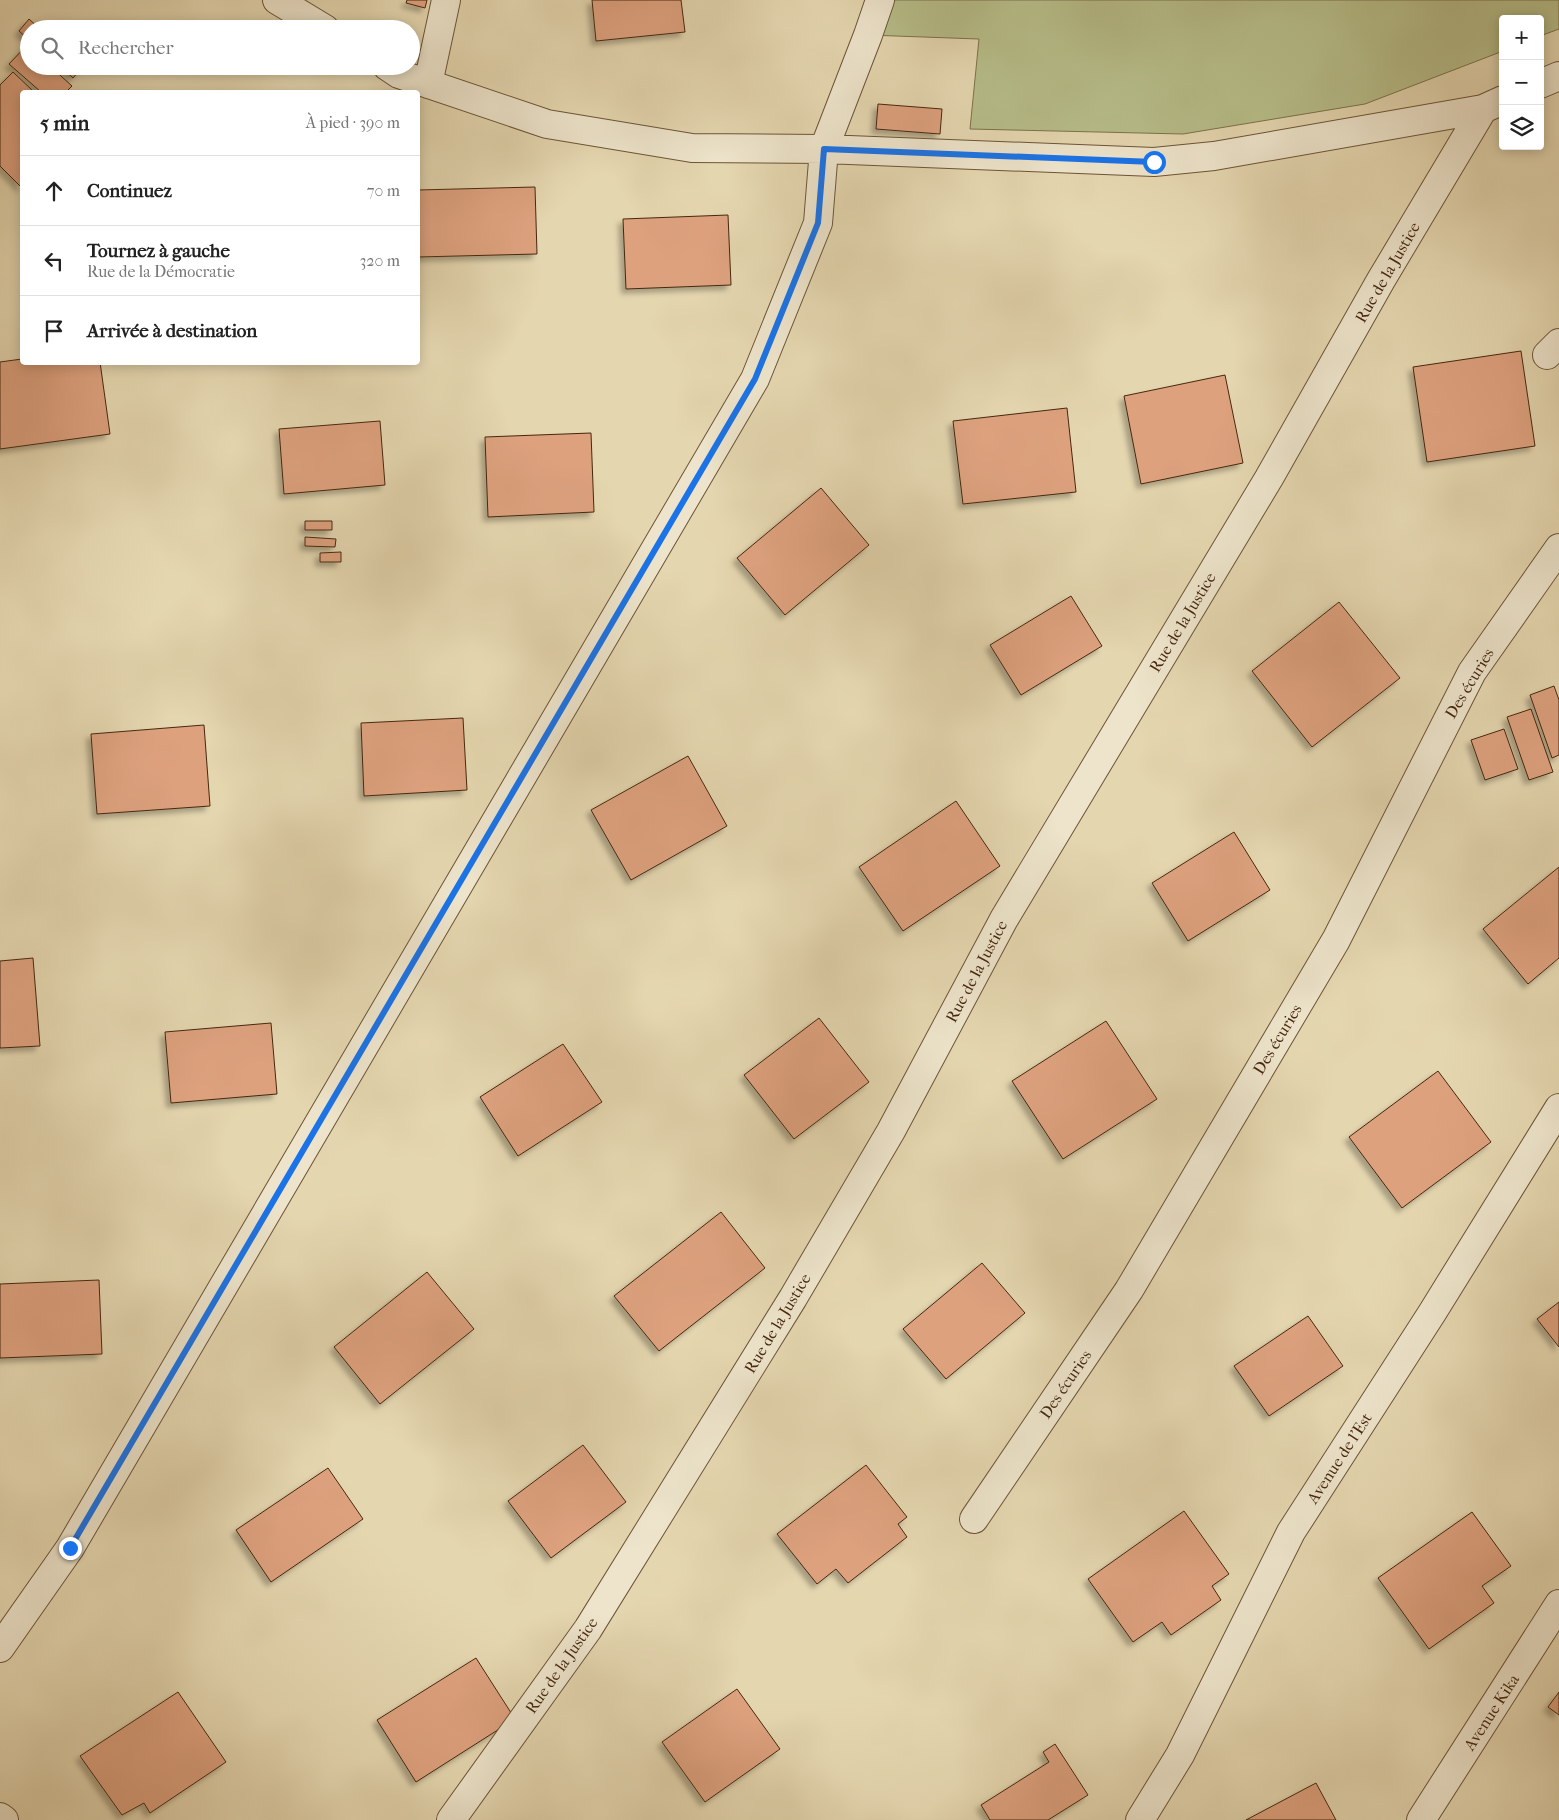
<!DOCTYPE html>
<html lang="fr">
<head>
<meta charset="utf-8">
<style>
	:root { --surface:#fff; --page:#f2f2f2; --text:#222; --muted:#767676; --line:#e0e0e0 }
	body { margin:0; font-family:"IM FELL French Canon",serif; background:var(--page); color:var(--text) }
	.controls { position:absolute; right:15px; top:15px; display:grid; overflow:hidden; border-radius:5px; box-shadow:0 2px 12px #0003 }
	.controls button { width:45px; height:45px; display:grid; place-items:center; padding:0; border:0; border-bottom:1px solid var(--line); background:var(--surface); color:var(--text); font:25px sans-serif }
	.stop { position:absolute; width:15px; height:15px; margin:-11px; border:4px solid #1a73e8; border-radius:50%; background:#fff }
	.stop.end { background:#1a73e8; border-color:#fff; box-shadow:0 1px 5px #0008 }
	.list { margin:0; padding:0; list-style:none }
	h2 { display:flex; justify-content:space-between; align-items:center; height:65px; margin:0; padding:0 20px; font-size:21px }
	h2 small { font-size:16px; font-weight:400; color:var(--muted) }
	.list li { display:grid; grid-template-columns:32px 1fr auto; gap:15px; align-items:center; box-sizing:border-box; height:70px; padding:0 20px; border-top:1px solid var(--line) }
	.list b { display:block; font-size:19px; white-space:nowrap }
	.list p { margin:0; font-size:16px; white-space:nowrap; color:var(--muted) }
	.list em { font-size:16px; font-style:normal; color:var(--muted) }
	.icon { flex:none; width:28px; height:28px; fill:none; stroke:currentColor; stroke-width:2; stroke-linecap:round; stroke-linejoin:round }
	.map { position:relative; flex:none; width:1559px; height:1820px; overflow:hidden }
	.search { position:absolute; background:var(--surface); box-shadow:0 2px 12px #0003; left:20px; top:20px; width:400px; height:55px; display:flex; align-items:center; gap:12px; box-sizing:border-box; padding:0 18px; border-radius:28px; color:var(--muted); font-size:19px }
	.panel { position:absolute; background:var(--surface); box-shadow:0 2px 12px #0003; left:20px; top:90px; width:400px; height:275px; border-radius:5px }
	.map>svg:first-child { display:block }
	.green { fill:#b6bd89; stroke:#7e724c }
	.building { fill:#dda17e; stroke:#46280f; filter:url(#shadow) }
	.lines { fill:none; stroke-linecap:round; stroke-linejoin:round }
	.minor-casing { stroke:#6e5437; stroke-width:30 }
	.minor { stroke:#ede4cb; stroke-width:28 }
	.route { stroke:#1a73e8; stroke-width:6 }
	.labels { text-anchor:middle; stroke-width:4; stroke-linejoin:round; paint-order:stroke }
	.street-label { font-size:16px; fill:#46280f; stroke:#ede4cb }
</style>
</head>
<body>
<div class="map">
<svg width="1559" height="1820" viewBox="0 0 1559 1820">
	<defs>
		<filter id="shadow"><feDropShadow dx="-4.5" dy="4.5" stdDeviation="2.5" flood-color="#0004"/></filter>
	</defs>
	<rect width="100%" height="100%" fill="#e4d6af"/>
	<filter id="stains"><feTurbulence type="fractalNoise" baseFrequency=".004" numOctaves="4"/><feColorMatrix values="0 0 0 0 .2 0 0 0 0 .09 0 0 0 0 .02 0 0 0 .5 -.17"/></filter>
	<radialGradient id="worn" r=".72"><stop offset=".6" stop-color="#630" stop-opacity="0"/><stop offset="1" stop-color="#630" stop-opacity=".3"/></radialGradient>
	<path class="green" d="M880,0h679v29l-19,7v-17h-37v32l-138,53 -182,30 -213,-5 9,-90 -111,-4z"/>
	<path class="building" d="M407,0h20l-2,8 -19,-5z
		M592,0h89l4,32 -89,9z
		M29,19l11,10h-11v11l-10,-9z
		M27,45l2,2v19h21l22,20 -6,6h-25l-32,-28z
		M60,66h23l-10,12z
		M13,72l21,20h-12v96l-22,-22v-81z
		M878,104l64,5 -2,25 -64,-5z
		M535,187l2,67 -119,3v-67z
		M728,215l3,70 -105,4 -3,-70z
		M1521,351l14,95 -108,16 -14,-95z
		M22,359v3h78l10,72 -110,15v-87z
		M1225,375l18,88 -102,21 -17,-88z
		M1067,408l9,84 -113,12 -10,-83z
		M380,421l5,64 -101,9 -5,-65z
		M591,433l3,79 -106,5 -3,-80z
		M821,488l48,57 -84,70 -48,-57z
		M305,521h27v9h-27z
		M305,537l31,2 -1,8 -30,-1z
		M341,552v10h-21v-9z
		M1071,596l31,50 -81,49 -31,-50z
		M1339,602l61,76 -88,69 -60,-76z
		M1554,686l5,14v55l-7,3 -22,-63z
		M1531,709l22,63 -24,8 -22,-63z
		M463,718l4,72 -103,6 -3,-73z
		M204,725l6,81 -113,8 -6,-80z
		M1504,729l14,40 -33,11 -14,-40z
		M688,756l39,70 -96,54 -40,-70z
		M956,801l44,65 -97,65 -44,-64z
		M1234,832l36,58 -82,51 -36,-58z
		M1559,867v91l-31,26 -45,-55z
		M33,958l7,88 -40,2v-87z
		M819,1018l50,64 -75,57 -50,-64z
		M1106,1021l51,78 -94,60 -51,-78z
		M271,1023l6,71 -106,9 -6,-71z
		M563,1044l39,58 -84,54 -38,-59z
		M1438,1071l53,71 -89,66 -53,-71z
		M721,1212l44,56 -106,83 -45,-55z
		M982,1263l43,50 -79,66 -43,-50z
		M427,1272l47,57 -94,75 -46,-57z
		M99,1280l3,74 -102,4v-74z
		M1559,1302v45l-22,-28z
		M1308,1316l35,50 -74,50 -35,-50z
		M583,1445l43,57 -75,56 -43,-57z
		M866,1465l41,52 -9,7 9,13 -59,46 -12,-14 -19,15 -40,-50z
		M328,1468l35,51 -92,63 -35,-52z
		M1184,1511l45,63 -17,12 9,14 -50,35 -9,-13 -29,20 -45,-63z
		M1472,1512l39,54 -29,20 12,17 -65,46 -51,-71z
		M476,1658l39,61 -99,63 -39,-62z
		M737,1689l43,60 -75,53 -43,-60z
		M178,1692l48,70 -76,51 -6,-10 -22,12 -42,-59z
		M1559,1692v23l-11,-8z
		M1055,1744l33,51 -40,25h-58l-9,-15 68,-43 -6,-10z
		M1316,1783l20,37h-90z"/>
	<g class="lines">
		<defs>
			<path id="minor" d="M277,0l48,29
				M387,66l12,8 148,50 145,24 132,1 330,13 60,-6 269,-47 20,-9
				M428,84l18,-84
				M1540,84l19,-8
				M1547,355l12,-12
				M974,1519l155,-229 207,-350 136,-268 87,-124
				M0,1648l70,-100 685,-1169 63,-156 6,-74 44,-114 12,-35
				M0,1817l4,3
				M451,1820l137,-191 205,-331 98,-167 113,-212 265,-441 112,-198 102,-171
				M1140,1820l40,-65 111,-223 141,-219 127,-205
				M1421,1820l138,-216"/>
		</defs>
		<use href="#minor" class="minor-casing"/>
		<use href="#minor" class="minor"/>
	</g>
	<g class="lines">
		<path class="route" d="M70,1548l685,-1169 63,-156 6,-74 330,13"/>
	</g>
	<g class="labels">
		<g class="street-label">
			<text transform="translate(1387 272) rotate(-60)" y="6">Rue de la Justice</text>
			<text transform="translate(1182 622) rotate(-59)" y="6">Rue de la Justice</text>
			<text transform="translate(1469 683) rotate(-59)" y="6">Des écuries</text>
			<text transform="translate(976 971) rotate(-62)" y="6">Rue de la Justice</text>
			<text transform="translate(1277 1039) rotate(-59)" y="6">Des écuries</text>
			<text transform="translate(777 1323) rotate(-59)" y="6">Rue de la Justice</text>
			<text transform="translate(1065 1384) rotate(-56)" y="6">Des écuries</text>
			<text transform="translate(1339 1458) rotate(-57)" y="6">Avenue de l'Est</text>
			<text transform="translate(561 1665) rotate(-55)" y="6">Rue de la Justice</text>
			<text transform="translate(1491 1712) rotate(-57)" y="6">Avenue Kika</text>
		</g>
	</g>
	<rect width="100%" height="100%" filter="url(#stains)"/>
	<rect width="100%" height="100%" fill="url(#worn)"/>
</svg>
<div class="controls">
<button>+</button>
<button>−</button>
<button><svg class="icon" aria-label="layers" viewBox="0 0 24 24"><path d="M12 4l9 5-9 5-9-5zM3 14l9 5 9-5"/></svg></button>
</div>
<div class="stop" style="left:1154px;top:162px"></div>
<div class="stop end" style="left:70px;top:1548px"></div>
<div class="search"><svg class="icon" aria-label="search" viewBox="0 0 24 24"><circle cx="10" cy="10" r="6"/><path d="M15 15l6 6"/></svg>Rechercher</div>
<section class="panel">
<h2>5 min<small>À pied · 390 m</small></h2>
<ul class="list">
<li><svg class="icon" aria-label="ahead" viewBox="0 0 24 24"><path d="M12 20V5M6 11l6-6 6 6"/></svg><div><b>Continuez</b></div><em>70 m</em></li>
<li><svg class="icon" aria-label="left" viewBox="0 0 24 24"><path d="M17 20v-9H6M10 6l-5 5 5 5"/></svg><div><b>Tournez à gauche</b><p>Rue de la Démocratie</p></div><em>320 m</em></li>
<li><svg class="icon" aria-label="arrive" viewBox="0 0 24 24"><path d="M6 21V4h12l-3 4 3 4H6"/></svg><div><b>Arrivée à destination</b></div></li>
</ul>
</section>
</div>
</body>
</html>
